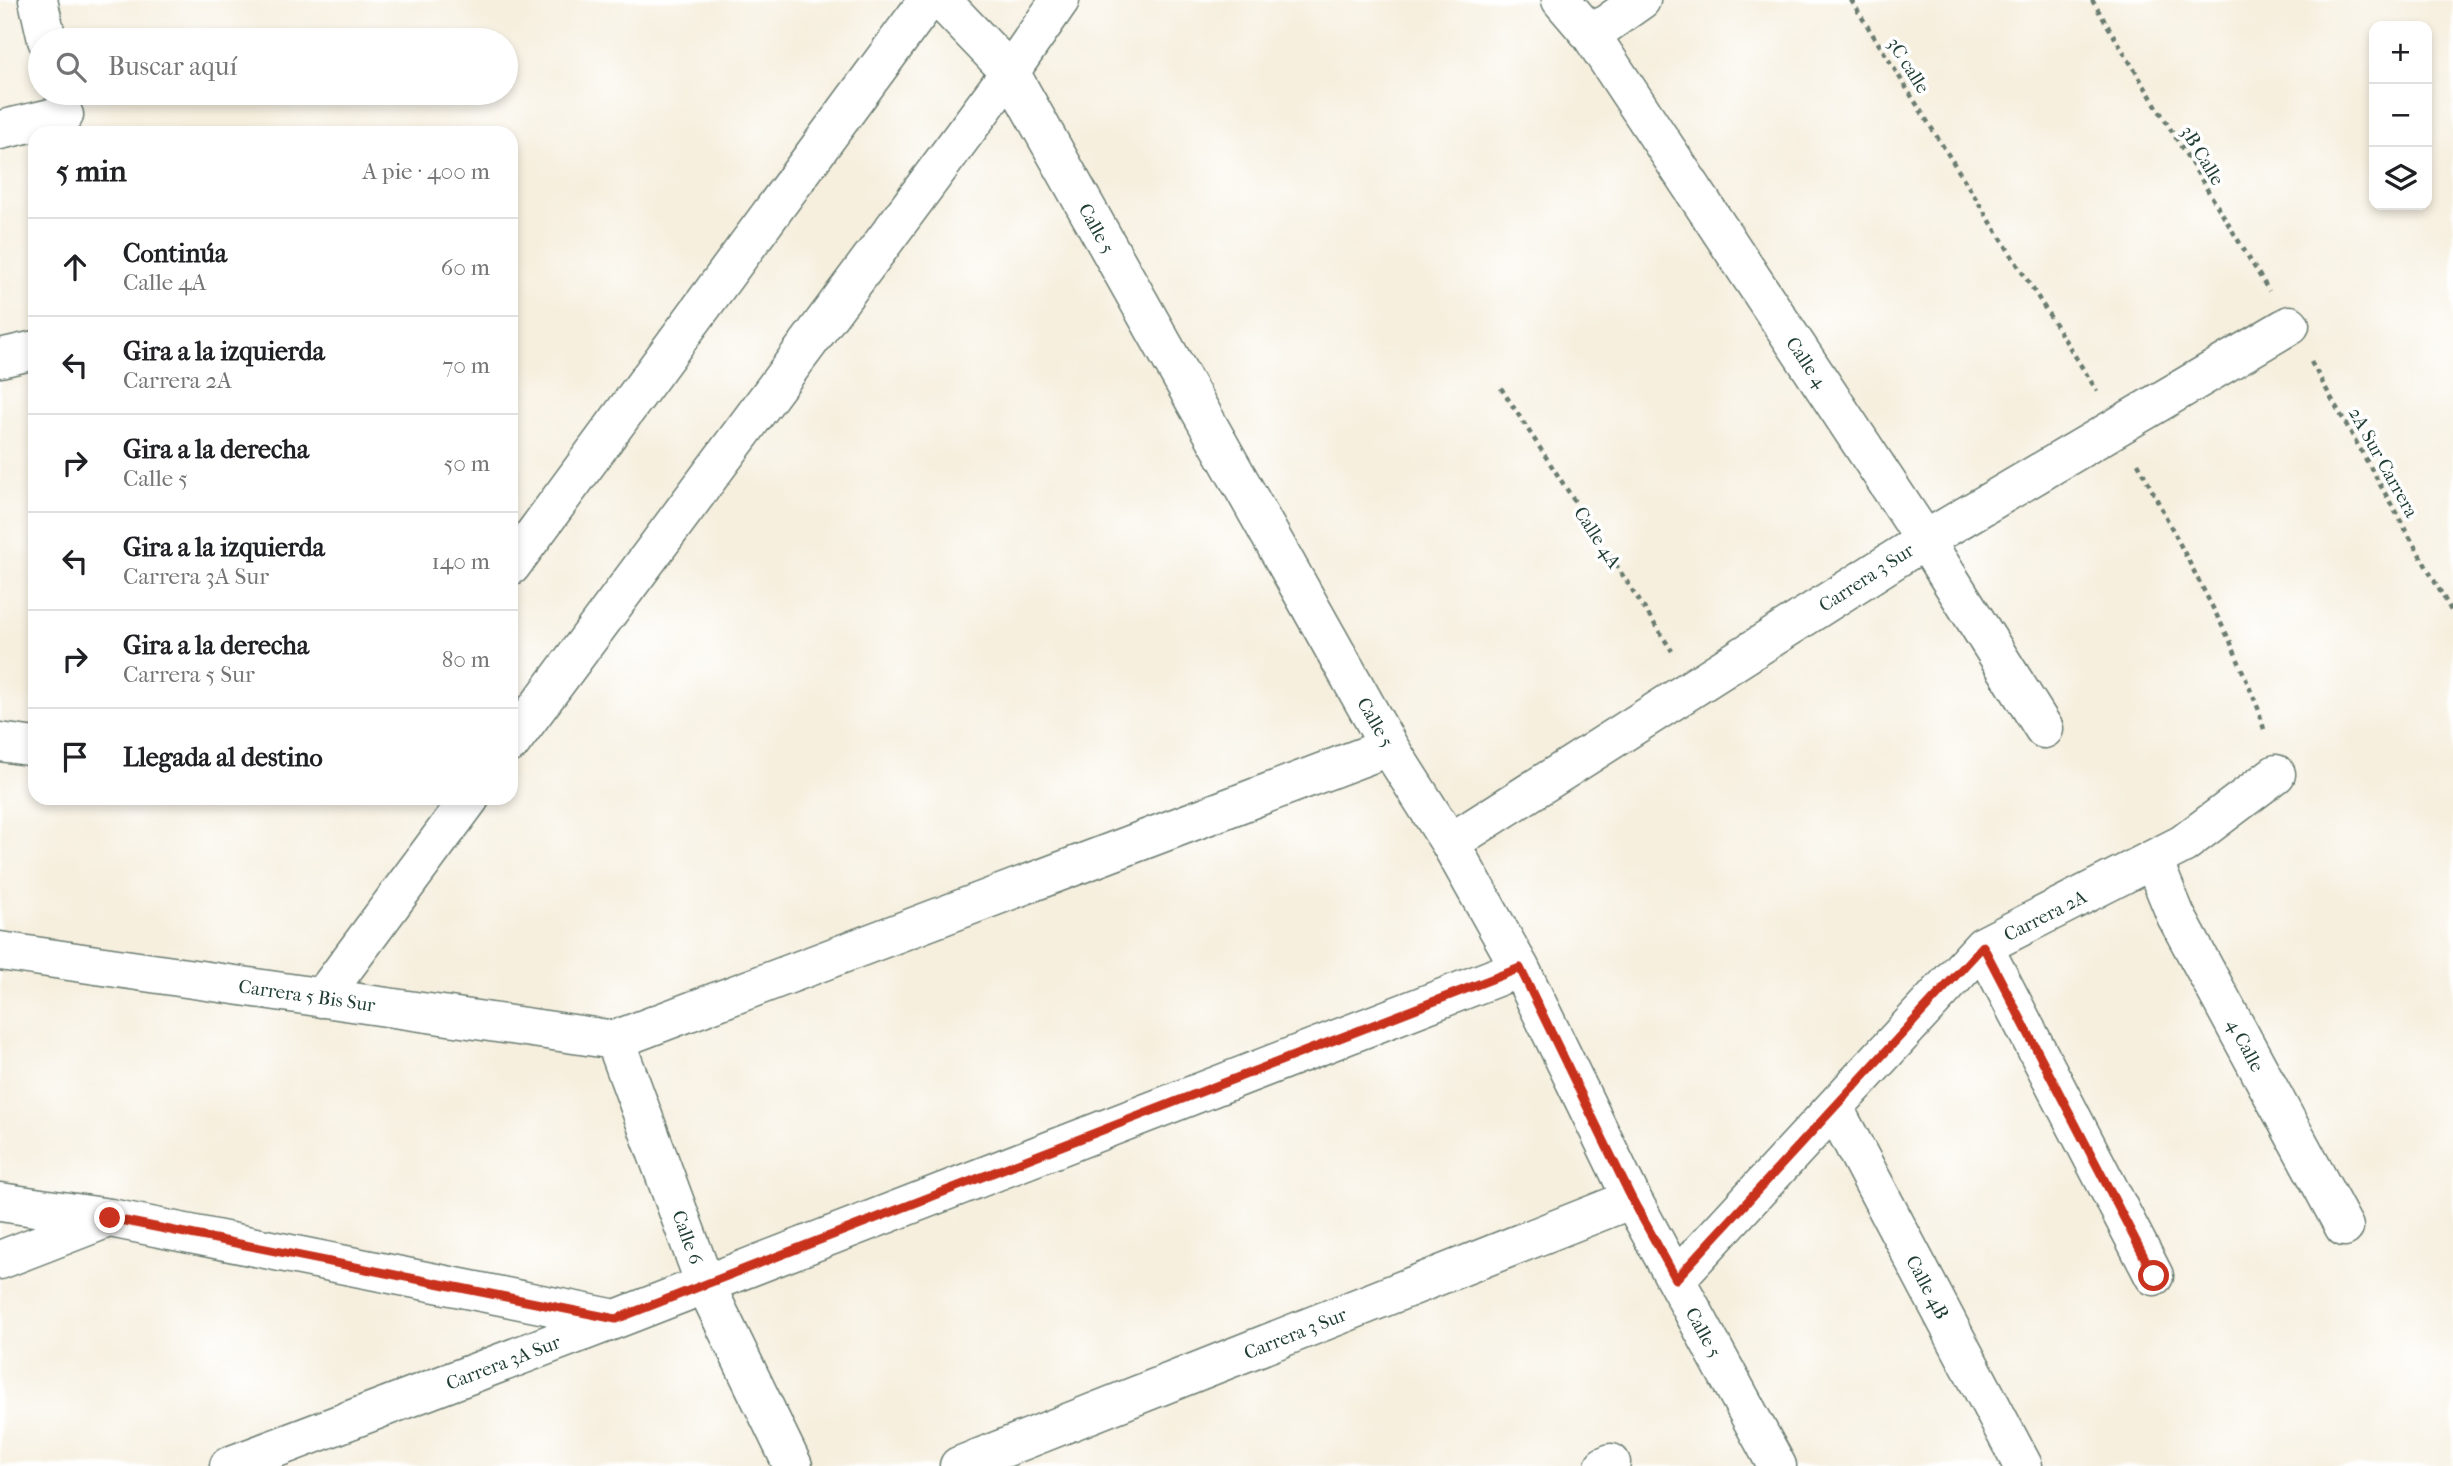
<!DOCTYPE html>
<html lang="es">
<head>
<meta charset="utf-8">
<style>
	:root { --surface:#fff; --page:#f6f6f6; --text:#202124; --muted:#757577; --line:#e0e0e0 }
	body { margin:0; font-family:"IM FELL French Canon",serif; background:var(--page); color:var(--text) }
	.controls { position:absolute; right:21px; top:21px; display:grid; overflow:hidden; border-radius:14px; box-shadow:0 4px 10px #0003 }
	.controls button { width:63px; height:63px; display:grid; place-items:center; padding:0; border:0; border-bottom:2px solid var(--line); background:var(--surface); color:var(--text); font:35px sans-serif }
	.stop { position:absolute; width:21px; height:21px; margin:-16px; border:5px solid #c8321e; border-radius:50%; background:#fff }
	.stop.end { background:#c8321e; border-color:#fff; box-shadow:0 2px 7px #0008 }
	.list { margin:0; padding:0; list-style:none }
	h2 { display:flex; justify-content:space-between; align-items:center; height:91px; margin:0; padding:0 28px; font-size:30px }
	h2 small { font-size:23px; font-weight:400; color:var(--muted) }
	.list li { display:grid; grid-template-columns:46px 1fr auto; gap:21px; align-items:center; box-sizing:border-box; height:98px; padding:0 28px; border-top:2px solid var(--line) }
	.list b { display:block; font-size:26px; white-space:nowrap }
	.list p { margin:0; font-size:23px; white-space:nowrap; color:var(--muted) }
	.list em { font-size:23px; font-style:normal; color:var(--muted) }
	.icon { flex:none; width:38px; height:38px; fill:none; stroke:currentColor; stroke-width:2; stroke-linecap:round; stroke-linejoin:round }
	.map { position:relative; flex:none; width:2453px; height:1466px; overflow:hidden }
	.search { position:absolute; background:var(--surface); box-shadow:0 4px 10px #0003; left:28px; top:28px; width:490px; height:77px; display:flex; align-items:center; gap:18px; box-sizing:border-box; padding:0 24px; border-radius:38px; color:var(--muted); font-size:26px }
	.panel { position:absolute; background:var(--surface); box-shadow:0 4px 10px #0003; left:28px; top:126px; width:490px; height:679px; border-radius:21px }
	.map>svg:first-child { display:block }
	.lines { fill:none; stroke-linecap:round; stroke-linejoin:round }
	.street-casing { stroke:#6a7b70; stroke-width:41 }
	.path { stroke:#6a7b70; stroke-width:4.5; stroke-dasharray:5 5; stroke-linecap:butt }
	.street { stroke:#fff; stroke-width:38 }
	.route { stroke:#c8321e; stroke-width:9 }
	.labels { text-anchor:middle; stroke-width:7; stroke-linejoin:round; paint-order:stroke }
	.street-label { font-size:19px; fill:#1f3d34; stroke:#fff }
</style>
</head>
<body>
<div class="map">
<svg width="2453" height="1466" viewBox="0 0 2453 1466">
	<rect width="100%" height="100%" fill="#fff"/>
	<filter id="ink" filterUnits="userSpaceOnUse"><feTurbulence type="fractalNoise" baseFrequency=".0143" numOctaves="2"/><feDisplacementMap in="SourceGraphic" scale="14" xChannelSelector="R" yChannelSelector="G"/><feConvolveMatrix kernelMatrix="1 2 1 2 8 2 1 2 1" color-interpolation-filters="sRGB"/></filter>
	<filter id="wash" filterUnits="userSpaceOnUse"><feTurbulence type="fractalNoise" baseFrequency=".00686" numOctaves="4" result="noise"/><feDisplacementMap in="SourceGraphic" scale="28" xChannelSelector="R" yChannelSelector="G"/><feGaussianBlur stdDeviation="1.57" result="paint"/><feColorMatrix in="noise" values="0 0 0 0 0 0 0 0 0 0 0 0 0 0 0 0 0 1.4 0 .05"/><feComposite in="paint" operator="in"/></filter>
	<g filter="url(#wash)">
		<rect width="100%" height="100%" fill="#f6efde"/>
	</g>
	<g filter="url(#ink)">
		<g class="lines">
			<defs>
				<path id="street" d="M38,0l9,40
					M941,0l69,72 379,675 61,96 70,125 112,231 145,267
					M1561,0l30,35 334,505 119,189
					M1591,35l50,-35
					M0,130l64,-15
					M0,358l35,-8
					M511,566l417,-566
					M0,742l35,5
					M511,743l499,-671 50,-72
					M1450,843l475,-303 365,-215
					M2153,860l23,56 168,311
					M1983,946l171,330
					M0,951l615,89 774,-293
					M322,998l148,-200
					M615,1040l90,244 88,182
					M1834,1108l189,358
					M0,1202l110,16 506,101
					M0,1260l106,-41
					M1676,1279l307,-333 200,-102 93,-70
					M229,1466l387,-147 904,-351
					M959,1466l673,-267
					M1604,1466l7,-3"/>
			</defs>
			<use href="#street" class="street-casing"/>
			<path class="path" d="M1851,0l246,391
				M2092,0l177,291
				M2311,362l142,252
				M1501,388l171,263
				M2138,463l92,178 28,67 7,25"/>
			<use href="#street" class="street"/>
		</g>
	</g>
	<g class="lines" filter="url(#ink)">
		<path class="route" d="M110,1218l506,101 904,-351 112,231 44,80 307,-333 171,330"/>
	</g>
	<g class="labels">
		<g class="street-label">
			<text transform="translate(1909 65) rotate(58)" y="7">3C calle</text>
			<text transform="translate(2203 155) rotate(59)" y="7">3B Calle</text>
			<text transform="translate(1097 228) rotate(61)" y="7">Calle 5</text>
			<text transform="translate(1807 362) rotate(56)" y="7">Calle 4</text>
			<text transform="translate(2384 462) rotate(61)" y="7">2A Sur Carrera</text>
			<text transform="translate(1598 537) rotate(57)" y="7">Calle 4A</text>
			<text transform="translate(1866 577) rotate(-33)" y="7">Carrera 3 Sur</text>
			<text transform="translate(1376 722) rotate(60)" y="7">Calle 5</text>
			<text transform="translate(2045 915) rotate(-27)" y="7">Carrera 2A</text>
			<text transform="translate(307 995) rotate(8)" y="7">Carrera 5 Bis Sur</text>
			<text transform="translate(2246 1045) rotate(62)" y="7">4 Calle</text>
			<text transform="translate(688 1237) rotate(70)" y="7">Calle 6</text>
			<text transform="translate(1928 1287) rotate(62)" y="7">Calle 4B</text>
			<text transform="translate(1704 1332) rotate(61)" y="7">Calle 5</text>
			<text transform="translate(1295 1333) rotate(-22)" y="7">Carrera 3 Sur</text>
			<text transform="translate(503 1362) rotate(-21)" y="7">Carrera 3A Sur</text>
		</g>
	</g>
</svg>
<div class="controls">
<button>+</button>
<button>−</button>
<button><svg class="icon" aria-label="layers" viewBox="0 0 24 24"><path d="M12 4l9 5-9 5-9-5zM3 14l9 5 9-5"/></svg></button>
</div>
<div class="stop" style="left:2154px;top:1276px"></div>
<div class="stop end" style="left:110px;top:1218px"></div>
<div class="search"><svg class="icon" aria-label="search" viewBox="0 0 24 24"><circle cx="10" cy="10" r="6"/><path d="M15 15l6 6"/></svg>Buscar aquí</div>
<section class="panel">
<h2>5 min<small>A pie · 400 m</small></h2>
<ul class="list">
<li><svg class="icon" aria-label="ahead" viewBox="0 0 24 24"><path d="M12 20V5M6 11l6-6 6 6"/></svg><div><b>Continúa</b><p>Calle 4A</p></div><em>60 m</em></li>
<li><svg class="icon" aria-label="left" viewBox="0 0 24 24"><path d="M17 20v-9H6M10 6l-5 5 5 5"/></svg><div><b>Gira a la izquierda</b><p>Carrera 2A</p></div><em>70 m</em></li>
<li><svg class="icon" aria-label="right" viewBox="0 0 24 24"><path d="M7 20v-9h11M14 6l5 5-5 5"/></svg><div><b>Gira a la derecha</b><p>Calle 5</p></div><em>50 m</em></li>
<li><svg class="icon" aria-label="left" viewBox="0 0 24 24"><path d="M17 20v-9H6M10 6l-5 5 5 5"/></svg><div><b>Gira a la izquierda</b><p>Carrera 3A Sur</p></div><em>140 m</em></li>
<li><svg class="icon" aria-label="right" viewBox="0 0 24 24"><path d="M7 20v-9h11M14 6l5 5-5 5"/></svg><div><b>Gira a la derecha</b><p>Carrera 5 Sur</p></div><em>80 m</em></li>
<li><svg class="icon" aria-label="arrive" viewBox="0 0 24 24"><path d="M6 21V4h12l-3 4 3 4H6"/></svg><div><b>Llegada al destino</b></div></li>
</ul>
</section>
</div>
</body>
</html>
